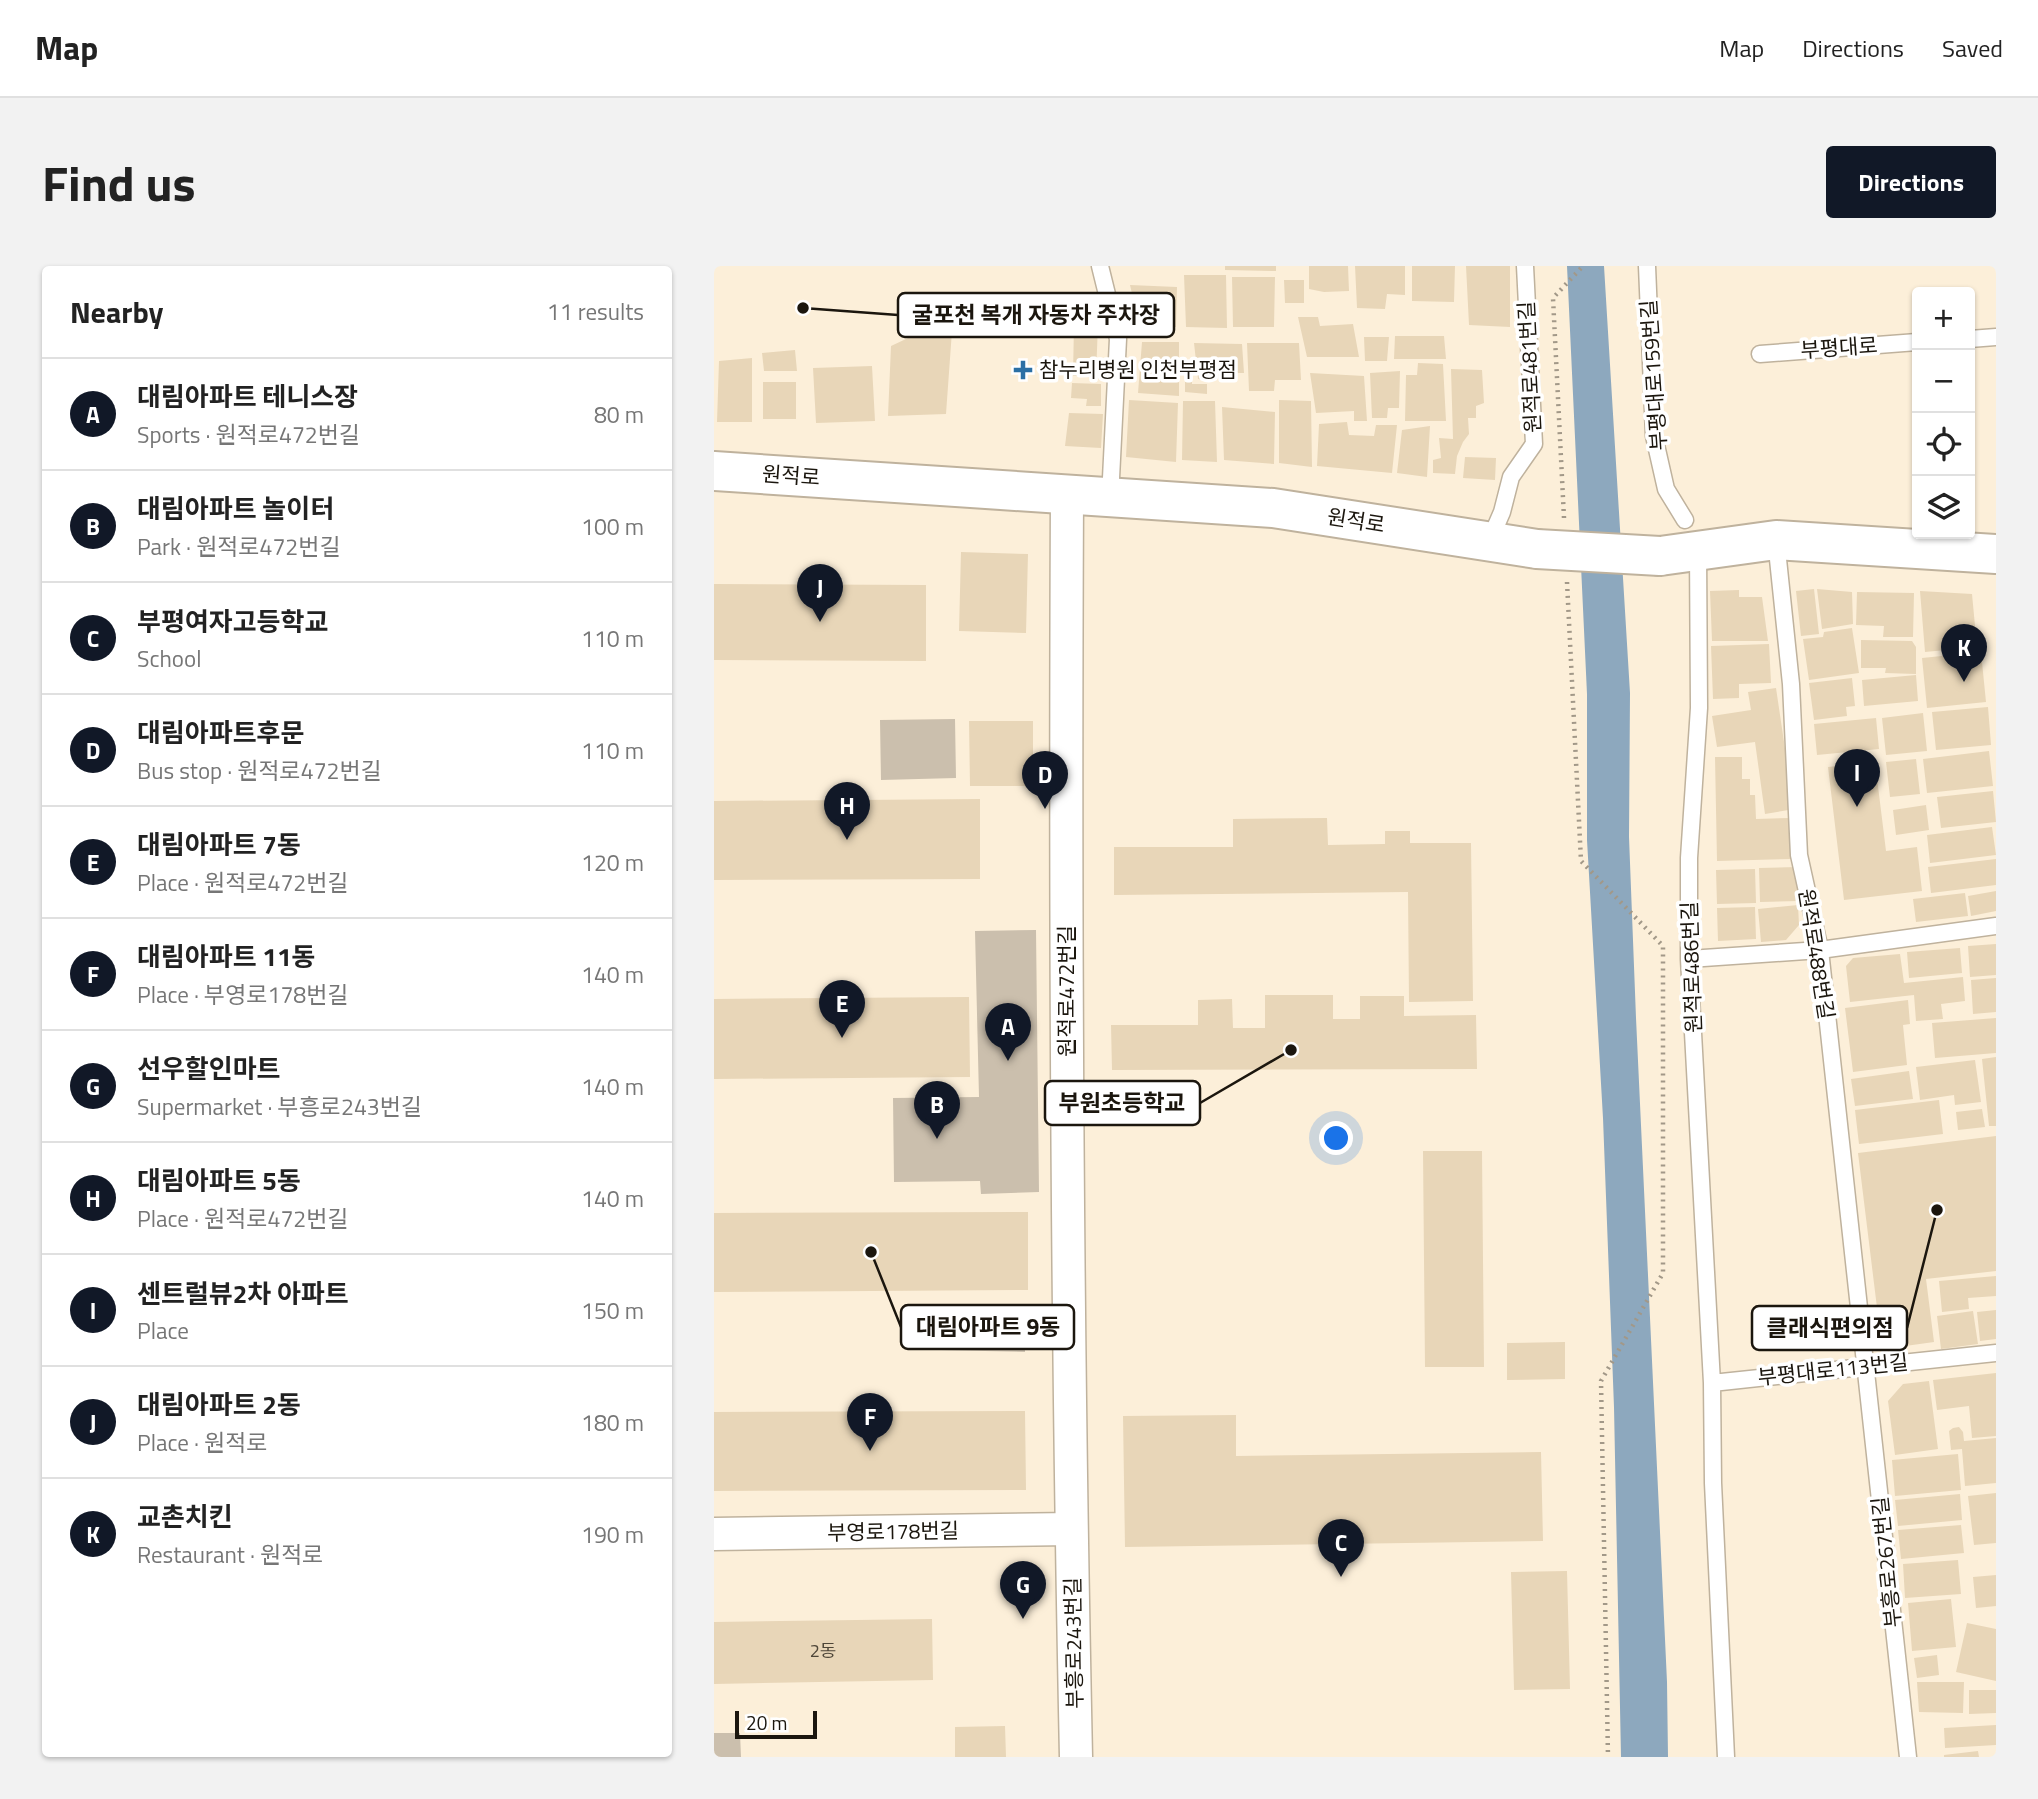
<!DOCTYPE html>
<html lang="en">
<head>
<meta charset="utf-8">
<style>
	:root { --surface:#fff; --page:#f2f2f2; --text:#222; --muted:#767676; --line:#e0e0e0; --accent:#111827 }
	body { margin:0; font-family:"Titillium Web","Noto Sans KR",sans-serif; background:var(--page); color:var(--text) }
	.controls { position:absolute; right:21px; top:21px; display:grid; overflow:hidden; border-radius:7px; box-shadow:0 2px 5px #0004 }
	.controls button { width:63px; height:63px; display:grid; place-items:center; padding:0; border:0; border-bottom:2px solid var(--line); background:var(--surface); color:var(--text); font:35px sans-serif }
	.scale { position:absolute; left:21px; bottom:18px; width:82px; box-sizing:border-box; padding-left:7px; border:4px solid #1b160e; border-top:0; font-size:19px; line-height:24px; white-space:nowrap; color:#1b160e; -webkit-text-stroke:5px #fff; paint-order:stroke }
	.you { position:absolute; left:623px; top:873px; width:24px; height:24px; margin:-18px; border:5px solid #fff; border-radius:50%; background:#1a73e8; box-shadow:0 0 0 10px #1a73e833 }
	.badge { display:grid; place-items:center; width:46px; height:46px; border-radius:50%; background:var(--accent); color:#fff; font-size:23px; font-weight:700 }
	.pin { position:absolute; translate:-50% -58px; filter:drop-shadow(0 2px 4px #0008) }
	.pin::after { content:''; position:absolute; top:37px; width:24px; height:21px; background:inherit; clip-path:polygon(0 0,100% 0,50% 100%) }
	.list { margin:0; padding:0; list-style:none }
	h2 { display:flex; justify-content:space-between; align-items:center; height:91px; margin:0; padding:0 28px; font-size:30px }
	h2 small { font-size:23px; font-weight:400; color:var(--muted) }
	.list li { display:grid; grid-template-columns:46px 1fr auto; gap:21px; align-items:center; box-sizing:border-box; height:112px; padding:0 28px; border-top:2px solid var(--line) }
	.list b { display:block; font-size:26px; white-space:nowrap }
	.list p { margin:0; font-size:23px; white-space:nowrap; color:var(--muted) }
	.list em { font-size:23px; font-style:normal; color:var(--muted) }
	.icon { flex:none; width:38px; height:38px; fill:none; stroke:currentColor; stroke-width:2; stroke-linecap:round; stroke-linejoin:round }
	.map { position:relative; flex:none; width:1282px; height:1491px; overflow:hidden; border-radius:7px }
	header { display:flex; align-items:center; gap:42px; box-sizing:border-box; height:98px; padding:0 35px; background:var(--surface); border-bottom:2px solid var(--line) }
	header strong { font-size:33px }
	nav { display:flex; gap:38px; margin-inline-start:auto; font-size:24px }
	.intro { display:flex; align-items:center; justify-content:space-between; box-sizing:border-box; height:168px; padding:0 42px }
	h1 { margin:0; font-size:49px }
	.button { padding:18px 32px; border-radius:7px; background:var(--accent); color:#fff; font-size:24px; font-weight:700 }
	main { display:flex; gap:42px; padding:0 42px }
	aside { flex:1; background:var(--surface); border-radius:7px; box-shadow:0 2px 5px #0004 }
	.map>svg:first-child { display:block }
	.green { fill:#cbbfad }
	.water { fill:#8da8be }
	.building { fill:#e8d6b8 }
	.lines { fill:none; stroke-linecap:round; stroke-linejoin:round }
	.lane-casing { stroke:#bfb29d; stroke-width:19 }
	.street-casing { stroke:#bfb29d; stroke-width:35 }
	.secondary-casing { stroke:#bfb29d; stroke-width:42 }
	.path { stroke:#a29888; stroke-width:4.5; stroke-dasharray:2 5; stroke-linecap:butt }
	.lane { stroke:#fff; stroke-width:16 }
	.street { stroke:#fff; stroke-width:32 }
	.secondary { stroke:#fff; stroke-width:38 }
	.secondary-bridge-casing { stroke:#bfb29d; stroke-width:42; stroke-linecap:butt }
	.secondary-bridge { stroke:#fff; stroke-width:38 }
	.poi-dot { fill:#2b6fa4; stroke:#fff; stroke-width:2.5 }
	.labels { text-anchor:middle; stroke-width:7; stroke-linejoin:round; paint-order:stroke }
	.number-label { font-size:18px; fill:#4e4638 }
	.street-label { font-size:21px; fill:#1b160e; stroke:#fff }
	.poi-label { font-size:21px; fill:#1b160e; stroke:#fff; text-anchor:start }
	.leader { fill:none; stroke:#1b160e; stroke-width:2.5 }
	.callout-dot { fill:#1b160e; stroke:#fff; stroke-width:2.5 }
	.callout { fill:#fff; stroke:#1b160e; stroke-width:2.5 }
	.callout-label { font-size:23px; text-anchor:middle; font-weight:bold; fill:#1b160e }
</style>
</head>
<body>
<header>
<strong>Map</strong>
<nav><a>Map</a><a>Directions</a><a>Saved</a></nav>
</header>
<div class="intro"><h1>Find us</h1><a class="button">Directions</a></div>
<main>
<aside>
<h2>Nearby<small>11 results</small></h2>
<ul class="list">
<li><span class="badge">A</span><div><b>대림아파트 테니스장</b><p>Sports · 원적로472번길</p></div><em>80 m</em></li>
<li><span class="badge">B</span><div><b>대림아파트 놀이터</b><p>Park · 원적로472번길</p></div><em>100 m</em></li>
<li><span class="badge">C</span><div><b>부평여자고등학교</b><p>School</p></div><em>110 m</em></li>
<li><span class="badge">D</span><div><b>대림아파트후문</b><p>Bus stop · 원적로472번길</p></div><em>110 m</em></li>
<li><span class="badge">E</span><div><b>대림아파트 7동</b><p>Place · 원적로472번길</p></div><em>120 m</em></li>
<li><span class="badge">F</span><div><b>대림아파트 11동</b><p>Place · 부영로178번길</p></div><em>140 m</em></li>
<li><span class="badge">G</span><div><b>선우할인마트</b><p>Supermarket · 부흥로243번길</p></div><em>140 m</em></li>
<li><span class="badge">H</span><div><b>대림아파트 5동</b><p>Place · 원적로472번길</p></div><em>140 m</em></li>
<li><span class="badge">I</span><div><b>센트럴뷰2차 아파트</b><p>Place</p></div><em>150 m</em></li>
<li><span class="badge">J</span><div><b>대림아파트 2동</b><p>Place · 원적로</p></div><em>180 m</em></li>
<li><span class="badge">K</span><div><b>교촌치킨</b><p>Restaurant · 원적로</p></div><em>190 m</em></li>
</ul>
</aside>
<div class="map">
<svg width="1282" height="1491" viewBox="0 0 1282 1491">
	<rect width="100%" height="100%" fill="#fcefd9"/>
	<path class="green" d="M241,453l1,59 -75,2 -1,-60z
		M322,664l3,262 -58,2 -1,-13 -86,1 -1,-84 86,-1 -4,-166z
		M230,1041l80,2 1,43 -84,-2z
		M26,1467l1,24h-27v-24z"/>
	<path class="water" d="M853,0h37l26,427 -1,144 7,181 31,664 1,75h-47l-7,-350 -11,-289 -16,-278v-146z"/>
	<path class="building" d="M511,0h51v5l-51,-1z
		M595,0h39l1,25 -25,1 -15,-3z
		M641,0h50v29l-18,-1 -2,15 -28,-1z
		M698,0h43l-1,36 -42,-1z
		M752,0h44v61l-41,-2z
		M470,9h42l1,53 -41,-1z
		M518,11h43l-1,50h-41z
		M570,14h20v23h-19z
		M416,19l47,2 -1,40 -36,1z
		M239,51l-7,97 -58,2 3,-70z
		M584,51h20l2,9 33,-2 6,33h-52z
		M360,57l24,1 -2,52h-23z
		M681,70h49l2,23h-52z
		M650,71h25l-2,24h-22z
		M428,76h37v54l-41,-3z
		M480,77l48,1 2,29h-29v8l-17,-2z
		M533,77h52l2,37h-26l-1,11h-25z
		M81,84l2,21h-33l-2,-18z
		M38,92v64h-35l2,-61z
		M704,97l25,1 3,57h-41l1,-46h11z
		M158,100l3,55 -59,2 -3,-55z
		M737,103l31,1 2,33 -8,3v12h-8l1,16 -6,8 -6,14 -2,18 -22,-1v-13l8,-2 -2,-20 14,1z
		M686,105l-1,37h-11l-1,10h-15l-2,-45z
		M596,107l54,3 3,45h-13v-10l-38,2z
		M471,111h7v7h15v10l-22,-2z
		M49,116h33v37h-33z
		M358,117l29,1v22h-15l1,-7 -16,-1z
		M415,134l49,3 -2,59 -50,-5z
		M565,134l32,1 1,66 -33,-4z
		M469,135h32l2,61 -35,-2z
		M508,141l53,5 -1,52 -50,-4z
		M355,147l34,1 -2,34 -36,-2z
		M633,156l2,13 25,1 2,-11h21l-5,48 -75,-7 2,-42z
		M716,160l-3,51 -30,-4 5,-43z
		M751,191l31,1 -1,22 -32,-2z
		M247,286l67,2 -2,79 -67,-2z
		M0,318l212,1v76l-212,-1z
		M1100,323l5,45 -18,2 -5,-45z
		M1103,323l35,3 1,32 -31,5z
		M1025,324v7h23l6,44h-56l-2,-50z
		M1206,325l52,3 5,53 -52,5z
		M1143,326l57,1 -1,44h-30l1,-11 -28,-1z
		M1138,362l7,45 -50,7 -6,-41 20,-2 1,-5z
		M1147,374l51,1 4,6v27l-31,-1 1,-5h-25z
		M1055,378l2,39 -32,1v14l-26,1 -2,-53z
		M1267,386l5,50 -59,6 -5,-50z
		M1202,409l2,26 -54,5 -2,-26z
		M1138,412l3,28 -9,1 1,9 -33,4 -5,-37z
		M1062,422l18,121 -29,5 -10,-72 -38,5 -5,-31 39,-6 -3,-18z
		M1274,441l3,38 -55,5 -4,-38z
		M1209,447l4,38 -41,4 -4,-37z
		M1162,452l3,31 -62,6 -3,-31z
		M255,455h64v65h-63z
		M1275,485l4,35 -66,7 -4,-34z
		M1001,491h27v22h8v16h5l1,24 35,-1 1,41 -75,2z
		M1202,493l4,35 -30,3 -4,-35z
		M1161,496l11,89 31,-4 5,44 -78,9 -16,-133z
		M1279,525l3,31 -55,6 -4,-31z
		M266,533v80l-266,1v-79z
		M1212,539l3,25 -33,5 -3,-25z
		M613,552l1,27 57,-1v-13h25v12h61l2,158 -64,1 -1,-110 -294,3v-48h119v-28z
		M1278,561l4,28 -66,8 -3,-28z
		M1282,593v26l-65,8 -3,-26z
		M1084,601l1,34 -39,1 -1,-34z
		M1041,603l1,34 -39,1 -1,-34z
		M1282,625v20l-25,5 -3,-20z
		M1251,627l3,23 -52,6 -3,-23z
		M1084,639l1,20 -13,15 -25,2 -3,-33z
		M1041,641l1,32 -38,2 -1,-33z
		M1282,678v31l-26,2 -2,-31z
		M1246,682l2,25 -53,5 -2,-26z
		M1186,688l4,29 59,-6 2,24 -24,3 2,15 -27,2 -2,-26 -64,7 -4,-36 7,-8z
		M1282,712v34l-23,2 -2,-34z
		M551,729h68v24h27v-23h44v20l72,-1 1,54 -365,1 -1,-45h87v-25l34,-1 1,29h32z
		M255,731l1,80 -256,2v-80z
		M1194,734l2,24 -7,1 4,40 -54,7 -8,-64z
		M1282,752v35l-61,5 -3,-35z
		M1282,791v69h-7l-7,-67z
		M1261,794l6,42 -26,3 -1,-10 -34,5 -4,-33z
		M1195,805l4,28 -58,7 -4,-27z
		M1225,834l4,34 -84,10 -4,-34z
		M1268,843l3,18 -27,3 -2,-18z
		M1282,870v135l-70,8 8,63 -36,5 -2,-16 -8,1 -1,-9 -8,1 -21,-171z
		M709,885h59l2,216h-59z
		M314,946v78l-314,2v-79z
		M1282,1010v20l-28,2 1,11 -27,3 -3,-31z
		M1282,1044v29l-16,2 -3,-29z
		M1259,1045l5,33 -37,5 -4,-33z
		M851,1076v37l-58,1v-37z
		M1282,1107v63l-24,2 -3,-32 -32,4 -4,-30z
		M1215,1115l9,68 -43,6 -7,-54 15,-17z
		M311,1145l1,79 -312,1v-79z
		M522,1149v41l305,-4 2,89 -418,6 -2,-131z
		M1245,1161l4,5 1,9 32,-3v45l-31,3 -3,-37 -11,1 -2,-19 4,-3z
		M1244,1188l3,36 -66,6 -3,-36z
		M1282,1227v50l-22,2 -6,-49z
		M1246,1228l2,26 -64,6 -3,-26z
		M1247,1259l3,28 -63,6 -3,-29z
		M1244,1294l3,34 -56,4 -2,-34z
		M853,1305l3,118 -56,1 -3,-118z
		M1282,1309v31l-20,2 -3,-31z
		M1237,1333l5,48 -44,4 -4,-48z
		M218,1353l1,61 -219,4v-62z
		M1253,1357l29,6v52l-40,-9z
		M1223,1389l2,20 -22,3 -3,-20z
		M1203,1416h47l-1,31 -44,-1z
		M1255,1424h27v23l-27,1z
		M1282,1459v20l-51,3 -1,-20z
		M291,1460l1,31h-51v-30z
		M1264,1485l1,6h-35v-2z"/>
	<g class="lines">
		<defs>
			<path id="lane" d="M386,0l18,73 -8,159
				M933,0l7,170 12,53 19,31
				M1256,73l26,-2
				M1046,88l157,-12
				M1062,274l15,144 8,171 21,95 88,807
				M775,276l13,-30 9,-35 23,-33 -9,-178
				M984,284l1,158 -10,150v101l23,424 1,100 13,274
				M975,693l131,-9 176,-24
				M998,1117l284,-30"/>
			<path id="street" d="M353,229c-2,421 0,842 9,1262
				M0,1268l357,-5"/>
			<path id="secondary" d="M0,205l559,37 264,41
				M946,290l116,-16 220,14"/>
		</defs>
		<use href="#lane" class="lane-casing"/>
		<use href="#street" class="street-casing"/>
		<use href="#secondary" class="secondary-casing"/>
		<path class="path" d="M850,252l-11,-220 30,-32
			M853,316l14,279 82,85v327l-62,108 7,376"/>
		<use href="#lane" class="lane"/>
		<use href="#street" class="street"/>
		<use href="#secondary" class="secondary"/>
		<defs>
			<path id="secondary-bridge" d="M823,283l123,7"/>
		</defs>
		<use href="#secondary-bridge" class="secondary-bridge-casing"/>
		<use href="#secondary-bridge" class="secondary-bridge"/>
	</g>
	<path class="poi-dot" d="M305.5 93.5h7v7h7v7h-7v7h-7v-7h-7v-7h7z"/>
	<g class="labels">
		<g class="number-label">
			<text x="109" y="1391">2동</text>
		</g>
		<g class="street-label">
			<text transform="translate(1125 82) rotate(-4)" y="7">부평대로</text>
			<text transform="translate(816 101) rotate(-93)" y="7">원적로481번길</text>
			<text transform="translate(940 109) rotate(-94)" y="7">부평대로159번길</text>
			<text transform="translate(77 210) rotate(4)" y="7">원적로</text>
			<text transform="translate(642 255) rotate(9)" y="7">원적로</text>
			<text transform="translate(1102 688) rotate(81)" y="7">원적로488번길</text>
			<text transform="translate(978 701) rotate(-92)" y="7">원적로486번길</text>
			<text transform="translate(353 725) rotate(-90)" y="7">원적로472번길</text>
			<text transform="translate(1119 1104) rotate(-6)" y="7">부평대로113번길</text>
			<text transform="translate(179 1266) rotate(-1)" y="7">부영로178번길</text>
			<text transform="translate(1173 1296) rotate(-96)" y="7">부흥로267번길</text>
			<text transform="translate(360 1377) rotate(-91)" y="7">부흥로243번길</text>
		</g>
		<g class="poi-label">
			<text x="325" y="111">참누리병원 인천부평점</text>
		</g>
	</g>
	<path class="leader" d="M89 42L184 49M577 784L486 837M157 986L187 1061M1223 944L1193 1062"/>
	<g class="callout-dot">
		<circle cx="89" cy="42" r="7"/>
		<circle cx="577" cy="784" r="7"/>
		<circle cx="157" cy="986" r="7"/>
		<circle cx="1223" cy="944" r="7"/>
	</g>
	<g class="callout">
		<rect x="184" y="27" width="276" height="44" rx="7"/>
		<rect x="331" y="815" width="155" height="44" rx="7"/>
		<rect x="187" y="1039" width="173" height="44" rx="7"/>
		<rect x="1038" y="1040" width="155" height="44" rx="7"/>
	</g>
	<g class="callout-label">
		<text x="322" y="57">굴포천 복개 자동차 주차장</text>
		<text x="408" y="845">부원초등학교</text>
		<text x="274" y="1069">대림아파트 9동</text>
		<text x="1116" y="1070">클래식편의점</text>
	</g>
</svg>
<div class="controls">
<button>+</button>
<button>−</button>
<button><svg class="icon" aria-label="locate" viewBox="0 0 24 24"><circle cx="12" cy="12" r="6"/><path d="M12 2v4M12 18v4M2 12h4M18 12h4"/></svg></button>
<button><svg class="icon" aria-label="layers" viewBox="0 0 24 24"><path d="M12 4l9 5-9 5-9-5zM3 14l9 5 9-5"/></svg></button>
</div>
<div class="scale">20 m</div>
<div class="you"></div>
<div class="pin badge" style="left:294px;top:795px">A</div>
<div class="pin badge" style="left:223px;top:873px">B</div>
<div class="pin badge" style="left:627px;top:1311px">C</div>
<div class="pin badge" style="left:331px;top:543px">D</div>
<div class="pin badge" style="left:128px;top:772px">E</div>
<div class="pin badge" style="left:156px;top:1185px">F</div>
<div class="pin badge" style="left:309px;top:1353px">G</div>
<div class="pin badge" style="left:133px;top:574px">H</div>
<div class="pin badge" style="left:1143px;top:541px">I</div>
<div class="pin badge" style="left:106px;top:356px">J</div>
<div class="pin badge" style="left:1250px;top:416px">K</div>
</div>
</main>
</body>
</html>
